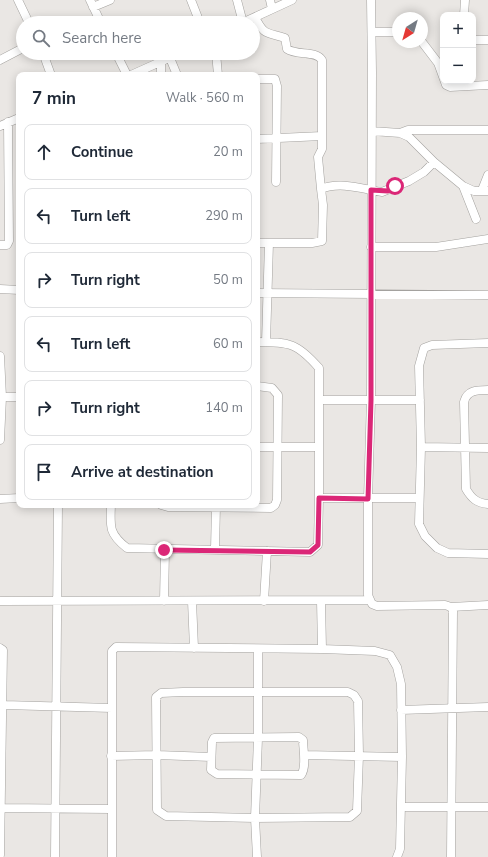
<!DOCTYPE html>
<html lang="en">
<head>
<meta charset="utf-8">
<style>
	:root { --surface:#fff; --page:#f2f2f3; --text:#1f2937; --muted:#747a83; --line:#e0e1e3 }
	body { margin:0; font-family:"Nunito Sans",sans-serif; background:var(--page); color:var(--text) }
	.controls { position:absolute; right:12px; top:12px; display:grid; overflow:hidden; border-radius:8px; box-shadow:0 2px 10px #0003 }
	.controls button { width:36px; height:36px; display:grid; place-items:center; padding:0; border:0; border-bottom:1px solid var(--line); background:var(--surface); color:var(--text); font:20px sans-serif }
	.compass { position:absolute; left:392px; top:12px; width:36px; height:36px; border-radius:50%; background:var(--surface); box-shadow:0 2px 10px #0003; rotate:217deg }
	.stop { position:absolute; width:12px; height:12px; margin:-9px; border:3px solid #db2777; border-radius:50%; background:#fff }
	.stop.end { background:#db2777; border-color:#fff; box-shadow:0 1px 4px #0008 }
	.list { margin:0; padding:0; list-style:none }
	h2 { display:flex; justify-content:space-between; align-items:center; height:52px; margin:0; padding:0 16px; font-size:17px }
	h2 small { font-size:13px; font-weight:400; color:var(--muted) }
	.list li { display:grid; grid-template-columns:26px 1fr auto; gap:12px; align-items:center; box-sizing:border-box; height:56px; margin:0 8px 8px; padding:0 8px; border:1px solid var(--line); border-radius:8px }
	.list b { display:block; font-size:15px; white-space:nowrap }
	.list em { font-size:13px; font-style:normal; color:var(--muted) }
	.icon { flex:none; width:22px; height:22px; fill:none; stroke:currentColor; stroke-width:2; stroke-linecap:round; stroke-linejoin:round }
	.map { position:relative; flex:none; width:488px; height:857px; overflow:hidden }
	.search { position:absolute; background:var(--surface); box-shadow:0 2px 10px #0003; left:16px; top:16px; width:244px; height:44px; display:flex; align-items:center; gap:10px; box-sizing:border-box; padding:0 14px; border-radius:22px; color:var(--muted); font-size:15px }
	.panel { position:absolute; background:var(--surface); box-shadow:0 2px 10px #0003; left:16px; top:72px; width:244px; height:436px; border-radius:8px }
	.map>svg:first-child { display:block }
	.lines { fill:none; stroke-linecap:round; stroke-linejoin:round }
	.minor-casing { stroke:#a4a29f; stroke-width:9 }
	.minor { stroke:#fff; stroke-width:8 }
	.route { stroke:#db2777; stroke-width:5 }
</style>
</head>
<body>
<div class="map">
<svg width="488" height="857" viewBox="0 0 488 857">
	<rect width="100%" height="100%" fill="#eae7e4"/>
	<g class="lines">
		<defs>
			<path id="minor" d="M18,0l11,23
				M90,0l11,23
				M191,0l9,23
				M237,0l6,23
				M270,0l2,9
				M371,0l1,72 -1,327 -3,100v96l4,9 5,2 68,-1 6,2 2,4 -2,246
				M93,7l17,-7
				M464,15l1,-15
				M255,17c9,19 12,15 30,21l2,11c10,7 29,1 35,11v76
				M242,23l50,-23
				M372,32h26
				M473,40h15
				M422,42l16,21 8,22 4,2 38,-2
				M43,53l8,22
				M116,53l11,22
				M216,53l2,22
				M170,58l7,17
				M0,60l23,-12
				M131,75l49,-22
				M161,75v-13
				M257,79h18l2,7 -1,96
				M0,126l19,-8
				M372,131l28,2 9,4 25,25 29,24 11,5h14
				M400,133l8,-3h80
				M257,139l65,-3v13l-4,8 3,32
				M463,186l13,33
				M482,190l6,-15
				M257,243h12
				M0,245h7l2,-4 -1,-119
				M371,247h65l52,-8
				M0,289l19,1
				M257,293l231,2
				M257,342c33,0 40,1 62,26v130h100
				M266,342l3,-99h43l10,-2 1,-36 -2,-16c19,-8 42,0 61,3l27,-11 15,-9 10,-10
				M488,343l-56,2 -8,3 -5,18 2,81 -2,77 6,12 12,12 11,5 40,1
				M0,356l2,41 -2,43
				M488,390c-11,0 -21,0 -24,12l2,87c6,10 11,14 22,15
				M2,397h17
				M319,400h101
				M257,447h62
				M421,447l67,1
				M0,499l19,-1
				M111,505c-1,22 -2,29 16,43l183,4 8,-7 1,-47
				M161,505l7,2 103,1 4,-3 2,-5 1,-105 -6,-7 -15,-2
				M215,550l1,-45
				M0,601l370,-1
				M164,601l1,-51
				M192,601l2,47
				M264,601l3,-50
				M321,601l1,48
				M451,607l37,-2
				M0,648l3,2 -3,205
				M183,692h165l6,3 4,6 1,54 -2,56 -7,6 -95,1 -89,-2 -9,-6 -1,-113 5,-4z
				M4,705l108,3
				M401,710l87,-3
				M299,737l4,3c0,9 4,27 -2,35l-84,-1 -6,-4 1,-28 2,-4z
				M304,755l98,2
				M111,756l46,-1 54,2
				M401,807h87
				M0,808l111,1
				M55,857l3,-352
				M112,857v-206l4,-4 206,2 53,2 15,4 7,12 4,17 1,73 -2,92 -3,8
				M257,857l-2,-39 3,-80v-89"/>
		</defs>
		<use href="#minor" class="minor-casing"/>
		<use href="#minor" class="minor"/>
	</g>
	<g class="lines">
		<path class="route" d="M164,550l146,2 8,-7 1,-47 49,1 3,-99v-210l17,1 7,-5"/>
	</g>
</svg>
<div class="controls">
<button>+</button>
<button>−</button>
</div>
<svg class="compass" viewBox="-18 -18 36 36"><path d="M0-13l5 13h-10z" fill="#e53935"/><path d="M0 13l5-13h-10z" fill="#747a83"/></svg>
<div class="stop" style="left:395px;top:186px"></div>
<div class="stop end" style="left:164px;top:550px"></div>
<div class="search"><svg class="icon" aria-label="search" viewBox="0 0 24 24"><circle cx="10" cy="10" r="6"/><path d="M15 15l6 6"/></svg>Search here</div>
<section class="panel">
<h2>7 min<small>Walk · 560 m</small></h2>
<ul class="list">
<li><svg class="icon" aria-label="ahead" viewBox="0 0 24 24"><path d="M12 20V5M6 11l6-6 6 6"/></svg><div><b>Continue</b></div><em>20 m</em></li>
<li><svg class="icon" aria-label="left" viewBox="0 0 24 24"><path d="M17 20v-9H6M10 6l-5 5 5 5"/></svg><div><b>Turn left</b></div><em>290 m</em></li>
<li><svg class="icon" aria-label="right" viewBox="0 0 24 24"><path d="M7 20v-9h11M14 6l5 5-5 5"/></svg><div><b>Turn right</b></div><em>50 m</em></li>
<li><svg class="icon" aria-label="left" viewBox="0 0 24 24"><path d="M17 20v-9H6M10 6l-5 5 5 5"/></svg><div><b>Turn left</b></div><em>60 m</em></li>
<li><svg class="icon" aria-label="right" viewBox="0 0 24 24"><path d="M7 20v-9h11M14 6l5 5-5 5"/></svg><div><b>Turn right</b></div><em>140 m</em></li>
<li><svg class="icon" aria-label="arrive" viewBox="0 0 24 24"><path d="M6 21V4h12l-3 4 3 4H6"/></svg><div><b>Arrive at destination</b></div></li>
</ul>
</section>
</div>
</body>
</html>
